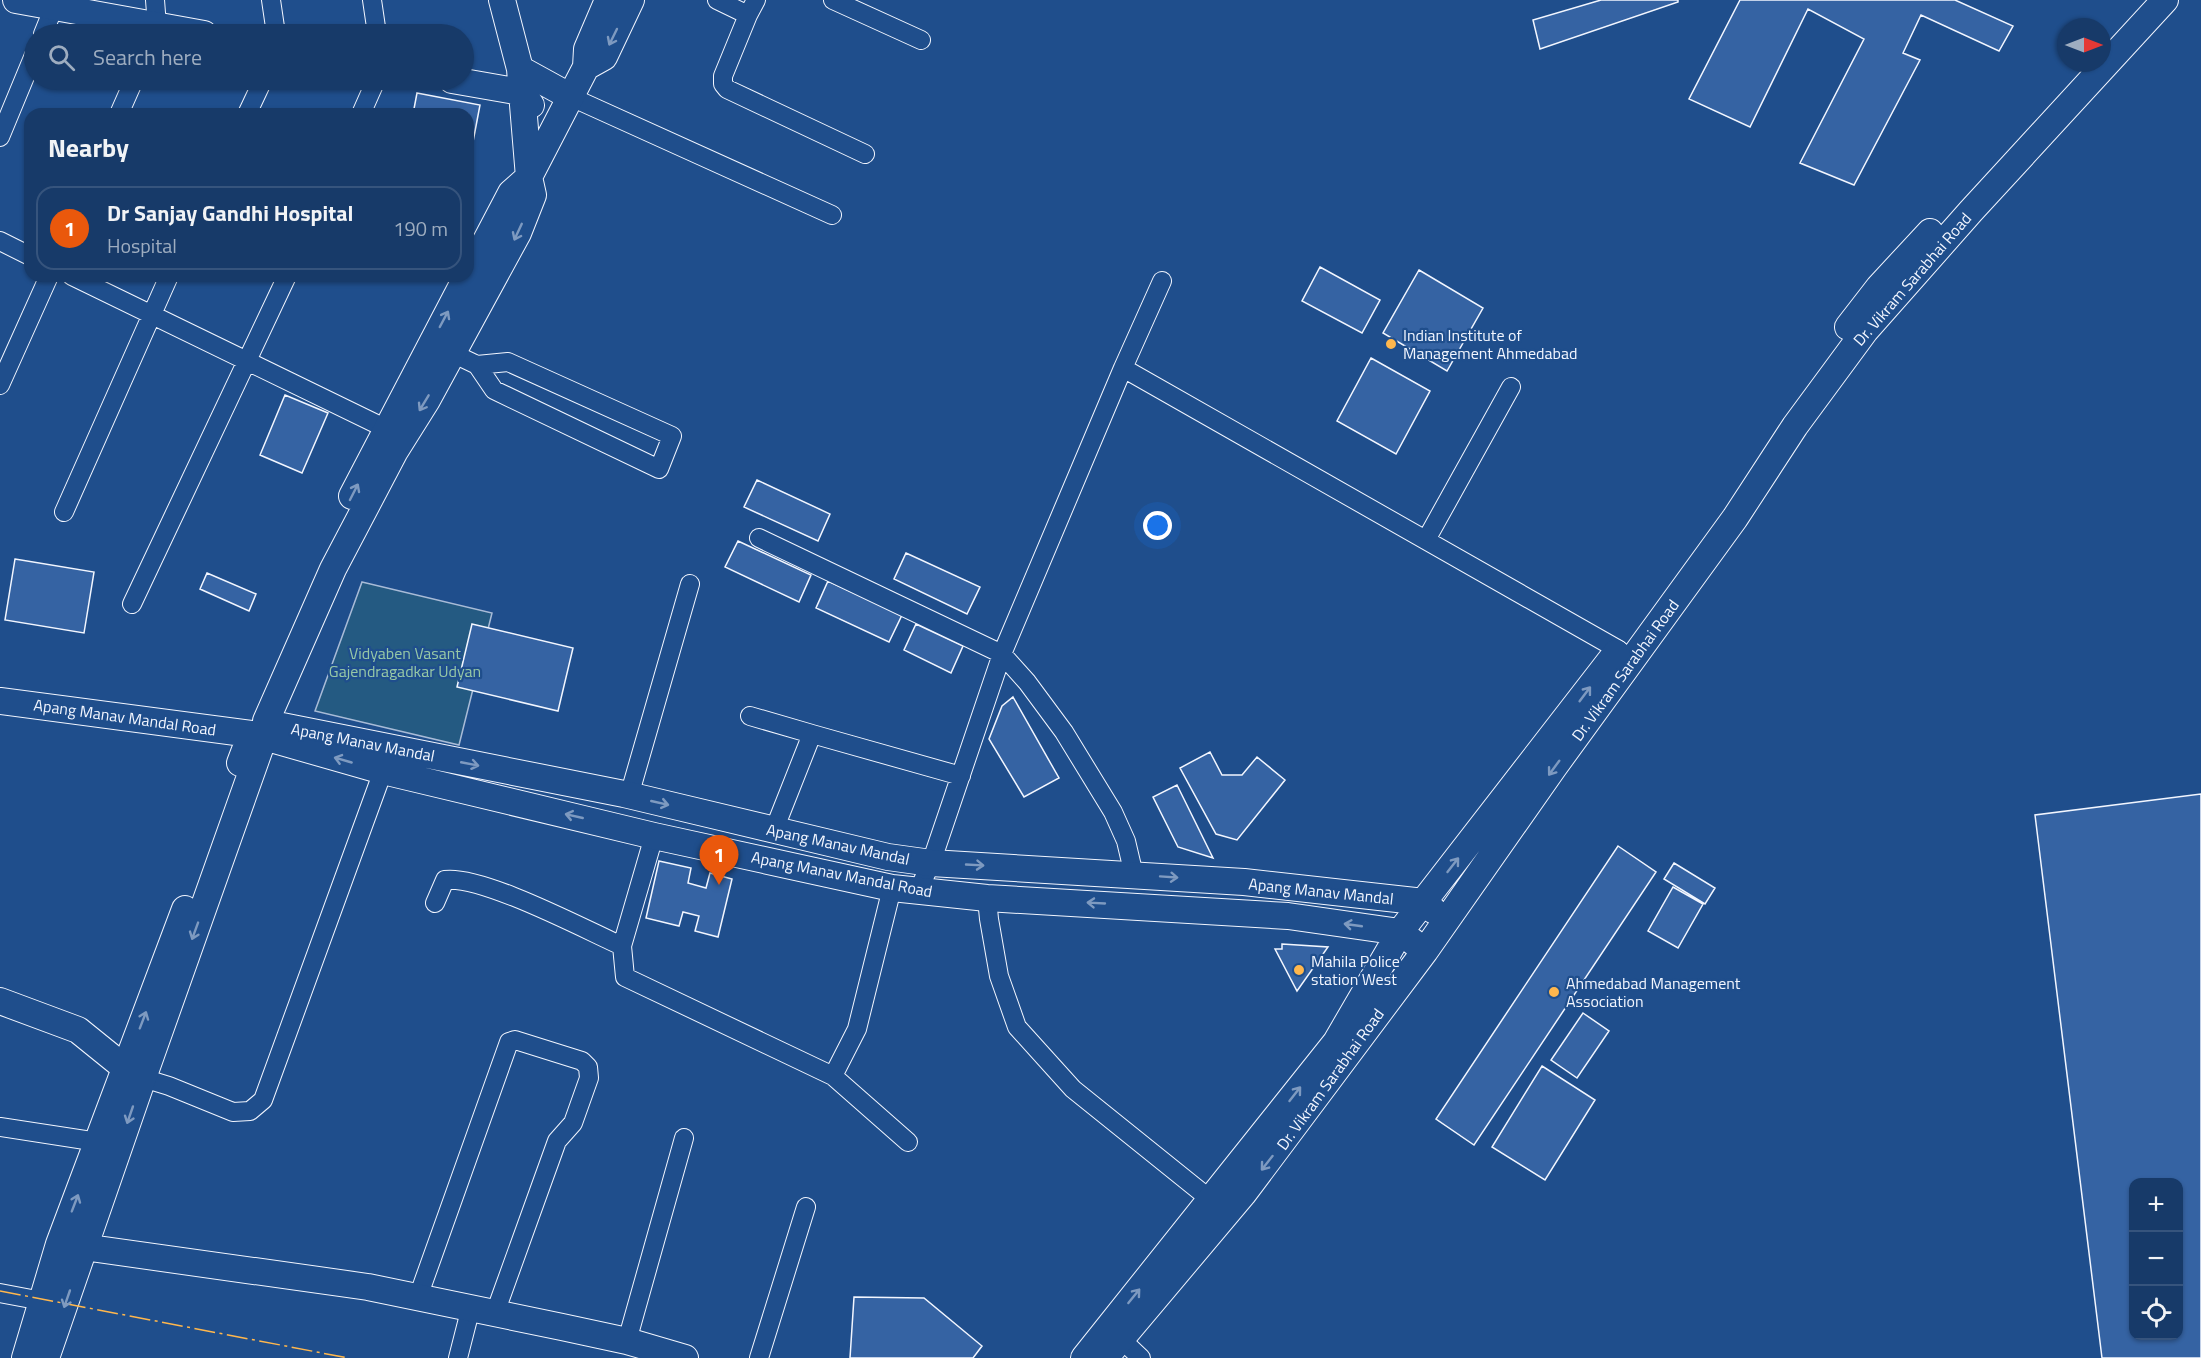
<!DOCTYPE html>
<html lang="en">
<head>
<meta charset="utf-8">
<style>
	:root { --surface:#173a69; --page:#244571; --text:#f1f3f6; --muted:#9eadc0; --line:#36547d; --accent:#ea580c }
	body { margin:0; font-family:"Titillium Web",sans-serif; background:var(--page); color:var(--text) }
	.controls { position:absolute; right:18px; bottom:18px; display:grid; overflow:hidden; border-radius:12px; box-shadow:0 2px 4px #0004 }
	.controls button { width:54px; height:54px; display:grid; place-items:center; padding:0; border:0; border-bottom:2px solid var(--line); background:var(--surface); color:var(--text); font:30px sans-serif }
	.compass { position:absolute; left:2057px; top:18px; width:54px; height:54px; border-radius:50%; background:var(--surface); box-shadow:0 2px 4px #0004; rotate:90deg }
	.you { position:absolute; left:1158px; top:526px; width:21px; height:21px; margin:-15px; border:4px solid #fff; border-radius:50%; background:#1a73e8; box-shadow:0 0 0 9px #1a73e833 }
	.badge { display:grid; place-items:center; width:39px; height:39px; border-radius:50%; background:var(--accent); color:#fff; font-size:20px; font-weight:700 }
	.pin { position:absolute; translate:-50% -50px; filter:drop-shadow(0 2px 3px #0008) }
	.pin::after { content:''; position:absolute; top:32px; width:21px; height:18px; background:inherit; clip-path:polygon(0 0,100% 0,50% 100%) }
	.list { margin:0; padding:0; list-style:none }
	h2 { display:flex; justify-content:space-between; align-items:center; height:78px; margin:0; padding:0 24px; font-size:26px }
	h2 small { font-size:20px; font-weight:400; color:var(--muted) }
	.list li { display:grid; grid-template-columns:39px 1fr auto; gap:18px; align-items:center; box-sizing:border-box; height:84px; margin:0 12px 12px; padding:0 12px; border:2px solid var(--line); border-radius:18px }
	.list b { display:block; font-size:22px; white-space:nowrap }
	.list p { margin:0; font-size:20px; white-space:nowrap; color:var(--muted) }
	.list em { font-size:20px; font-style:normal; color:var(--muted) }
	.icon { flex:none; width:33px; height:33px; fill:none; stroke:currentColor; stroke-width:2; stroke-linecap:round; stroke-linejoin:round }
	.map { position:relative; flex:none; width:2201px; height:1358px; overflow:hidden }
	.search { position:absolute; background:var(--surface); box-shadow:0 2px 4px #0004; left:24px; top:24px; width:450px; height:66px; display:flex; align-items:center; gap:15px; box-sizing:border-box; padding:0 21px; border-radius:33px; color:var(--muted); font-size:22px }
	.panel { position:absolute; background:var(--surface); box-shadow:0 2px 4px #0004; left:24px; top:108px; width:450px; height:174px; border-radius:18px }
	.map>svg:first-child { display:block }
	.green { fill:#245a82; stroke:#a8bbd7; stroke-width:1.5 }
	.building { fill:#3563a3; stroke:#f2f6ff; stroke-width:1.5; fill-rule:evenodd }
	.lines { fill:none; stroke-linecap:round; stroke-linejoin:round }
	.street-casing { stroke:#f2f6ff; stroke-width:20 }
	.secondary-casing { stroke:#f2f6ff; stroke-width:28 }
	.street { stroke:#1f4e8c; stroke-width:18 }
	.secondary { stroke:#1f4e8c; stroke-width:26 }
	.power { stroke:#ffb74d; stroke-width:1.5; stroke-dasharray:21 4.5 3 4.5; stroke-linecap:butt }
	.oneway { stroke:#7e9ac0 }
	.poi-dot { fill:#ffb74d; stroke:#1f4e8c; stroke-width:2 }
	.labels { text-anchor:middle; stroke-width:4.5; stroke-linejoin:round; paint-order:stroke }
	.street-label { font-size:16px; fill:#f2f6ff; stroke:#1f4e8c }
	.poi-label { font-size:16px; fill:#f2f6ff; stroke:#1f4e8c; text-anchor:start }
	.park-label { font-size:16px; fill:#97c8a6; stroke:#1f4e8c }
</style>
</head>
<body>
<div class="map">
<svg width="2201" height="1358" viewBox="0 0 2201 1358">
	<rect width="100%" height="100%" fill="#1f4e8c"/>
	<path class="green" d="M362,582l130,31 -33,132 -144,-34z"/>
	<path class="building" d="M1601,0h77v2l-138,47 -7,-29z
		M1740,0h215l58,26 -14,25 -78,-36 -18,38 17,7 -66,125 -54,-22 64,-124 -56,-30 -58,118 -61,-28z
		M417,93l63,12 -12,63v-54h-55z
		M1320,267l60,33 -18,33 -60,-32z
		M1419,270l64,38 -36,63 -64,-38z
		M1371,358l59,33 -34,63 -59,-33z
		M285,395l43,18 -26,60 -42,-18z
		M757,480l73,34 -12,27 -74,-34z
		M738,541l73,34 -12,27 -74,-35z
		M906,553l74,34 -13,27 -73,-35z
		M15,559l79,13 -10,61 -79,-13z
		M207,573l49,21 -7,17 -49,-22z
		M828,581l74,34 -13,27 -73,-34z
		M472,624l101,24 -15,63 -101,-24z
		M916,624l47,22 -12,27 -47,-23z
		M1013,697l46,81 -35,19 -35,-58 13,-33z
		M1210,752l12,23h20l15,-18 28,23 -48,60 -21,-6 -36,-66z
		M1177,785l36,73 -35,-11 -25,-50z
		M2201,794v564h-99l-67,-543zM2134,1182h44v154h-44z
		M1618,846l38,26 -182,273 -38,-26z
		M659,861l32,7 -3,15 18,5 4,-15 22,6 -14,58 -23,-6 4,-15 -16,-4 -4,14 -33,-8z
		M1674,863l41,25 -10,16 -41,-25z
		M1673,887l30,17 -25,44 -30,-17z
		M1282,944l46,3 -31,44 -22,-42h7z
		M1583,1013l26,18 -32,47 -26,-18z
		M1542,1066l53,34 -50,80 -53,-33z
		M854,1297l70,1 58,48 -9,12h-123z"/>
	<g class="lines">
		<defs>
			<path id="street" d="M271,0l5,34
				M372,0l5,34
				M717,0l31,15 8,-15
				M833,0l88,40
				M748,15l-25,61v8l4,5 138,65
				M43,34l11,-27v-7
				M154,34l3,-8 -2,-26
				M571,97l261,118
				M119,114l15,-34
				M247,114l16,-34
				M361,114l15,-34
				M0,137l34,-82
				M0,241l30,15
				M72,276l325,158
				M452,353l25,12 31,-3 164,74 -13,33 -165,-79 -17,-25
				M1123,368l39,-87
				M0,385l49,-109
				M64,512l105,-236
				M759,538l243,116 25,28 37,50 49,80 13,29 8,34
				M1426,540l85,-153
				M132,604l155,-328
				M750,716l62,18 -38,96
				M812,734l149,42
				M629,796l61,-212
				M918,891l13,-28 71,-209 121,-286 496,282
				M987,898l2,21 10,57 18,51 56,62 138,111
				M435,903l10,-23c37,-5 139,49 177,66l32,-110
				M622,946l3,31 208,99 75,66
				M833,1076l24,-47 35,-141
				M143,1078l26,8 64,26 17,-1 13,-11 120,-329
				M0,1127l98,15
				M0,1293l42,8
				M418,1297l91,-255 6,-2 67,21 6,6 1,11 -16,45 -16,18 -62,172
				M1121,1339l20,19
				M627,1341l57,-203
				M458,1358l13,-51
				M759,1358l47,-151"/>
			<path id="secondary" d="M16,0l188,34
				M586,67l18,-10 27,-57
				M520,69l51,28
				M452,80l69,12 10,13
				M468,275l43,-82 18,-16 57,-110 1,-18 21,-49
				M1848,327l31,-40 51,-55
				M352,496l115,-220
				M0,701l251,33 -11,29
				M266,721l67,-152 62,-118 32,-51 91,-167 15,-38 -4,-18 -9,-108 -18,-69
				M277,725l347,69 264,63 43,6 313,19 180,20 9,8
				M0,1001l78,29 47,38
				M69,1245l299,42 194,40 65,14 58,17
				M25,1358l34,-114 126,-335
				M46,1358l97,-280 121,-341 119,34 271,65 238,52 95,10 301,18 112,16 25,19
				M1084,1358l252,-316 64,-110 216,-279
				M1105,1358l138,-164 182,-243 129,-184 181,-249 60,-92 70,-95 106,-120 194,-211"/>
		</defs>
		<use href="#street" class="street-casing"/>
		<use href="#secondary" class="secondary-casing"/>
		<use href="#street" class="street"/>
		<use href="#secondary" class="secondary"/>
		<path class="power" d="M0,1291l348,67"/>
	</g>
	<defs><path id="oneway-shaft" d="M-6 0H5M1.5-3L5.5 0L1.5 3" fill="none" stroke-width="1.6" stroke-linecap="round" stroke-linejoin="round" transform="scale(1.5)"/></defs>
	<g class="oneway">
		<use href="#oneway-shaft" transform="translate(613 37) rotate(116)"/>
		<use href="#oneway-shaft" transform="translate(518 232) rotate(115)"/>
		<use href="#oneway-shaft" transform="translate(444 319) rotate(-62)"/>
		<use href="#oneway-shaft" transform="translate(424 403) rotate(121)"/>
		<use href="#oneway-shaft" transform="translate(354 492) rotate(-63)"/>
		<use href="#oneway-shaft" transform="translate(1585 694) rotate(-53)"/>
		<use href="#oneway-shaft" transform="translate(343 760) rotate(-164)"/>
		<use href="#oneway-shaft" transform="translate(470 764) rotate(11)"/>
		<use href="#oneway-shaft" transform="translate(1554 768) rotate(126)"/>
		<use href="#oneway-shaft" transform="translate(660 803) rotate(13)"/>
		<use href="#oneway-shaft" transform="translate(574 816) rotate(-167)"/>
		<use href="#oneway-shaft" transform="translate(975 865) rotate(3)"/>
		<use href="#oneway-shaft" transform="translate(1453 865) rotate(-52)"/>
		<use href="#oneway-shaft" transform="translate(1169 877) rotate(4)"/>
		<use href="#oneway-shaft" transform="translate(1096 903) rotate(-177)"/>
		<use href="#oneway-shaft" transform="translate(1353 925) rotate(-172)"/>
		<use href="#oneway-shaft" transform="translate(195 931) rotate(110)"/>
		<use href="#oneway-shaft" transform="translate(143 1020) rotate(-69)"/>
		<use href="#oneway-shaft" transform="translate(1295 1094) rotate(-52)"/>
		<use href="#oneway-shaft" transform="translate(130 1115) rotate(109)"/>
		<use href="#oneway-shaft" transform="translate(1267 1163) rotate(128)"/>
		<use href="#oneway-shaft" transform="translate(75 1203) rotate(-69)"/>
		<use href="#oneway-shaft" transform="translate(1134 1296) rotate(-51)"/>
		<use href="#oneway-shaft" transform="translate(67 1299) rotate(109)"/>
	</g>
	<g class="poi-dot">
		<circle cx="1391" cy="344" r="6"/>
		<circle cx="1299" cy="970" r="6"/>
		<circle cx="1554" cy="992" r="6"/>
	</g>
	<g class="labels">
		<g class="street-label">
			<text transform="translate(1912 279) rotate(-49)" y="6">Dr. Vikram Sarabhai Road</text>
			<text transform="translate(1625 670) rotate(-54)" y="6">Dr. Vikram Sarabhai Road</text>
			<text transform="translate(125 717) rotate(8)" y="6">Apang Manav Mandal Road</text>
			<text transform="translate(363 742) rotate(11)" y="6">Apang Manav Mandal</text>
			<text transform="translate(838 844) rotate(12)" y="6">Apang Manav Mandal</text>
			<text transform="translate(842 874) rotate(11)" y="6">Apang Manav Mandal Road</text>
			<text transform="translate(1321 891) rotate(6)" y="6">Apang Manav Mandal</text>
			<text transform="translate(1330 1079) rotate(-54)" y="6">Dr. Vikram Sarabhai Road</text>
		</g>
		<g class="poi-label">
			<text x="1403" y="341">Indian Institute of<tspan x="1403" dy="18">Management Ahmedabad</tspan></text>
			<text x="1311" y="967">Mahila Police<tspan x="1311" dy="18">station West</tspan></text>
			<text x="1566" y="989">Ahmedabad Management<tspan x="1566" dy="18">Association</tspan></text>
		</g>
		<g class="park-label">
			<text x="405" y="659">Vidyaben Vasant<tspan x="405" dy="18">Gajendragadkar Udyan</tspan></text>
		</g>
	</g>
</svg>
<div class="controls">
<button>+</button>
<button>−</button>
<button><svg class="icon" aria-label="locate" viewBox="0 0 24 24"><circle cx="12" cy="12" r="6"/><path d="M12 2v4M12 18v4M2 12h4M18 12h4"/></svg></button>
</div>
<svg class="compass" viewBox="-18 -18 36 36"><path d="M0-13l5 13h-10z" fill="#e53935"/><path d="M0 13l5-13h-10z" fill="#9eadc0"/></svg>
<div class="you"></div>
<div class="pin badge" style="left:719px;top:885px">1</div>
<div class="search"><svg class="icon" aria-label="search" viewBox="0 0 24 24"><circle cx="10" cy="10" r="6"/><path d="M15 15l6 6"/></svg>Search here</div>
<section class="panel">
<h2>Nearby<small></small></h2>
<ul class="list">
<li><span class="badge">1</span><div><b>Dr Sanjay Gandhi Hospital</b><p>Hospital</p></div><em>190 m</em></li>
</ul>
</section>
</div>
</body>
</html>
